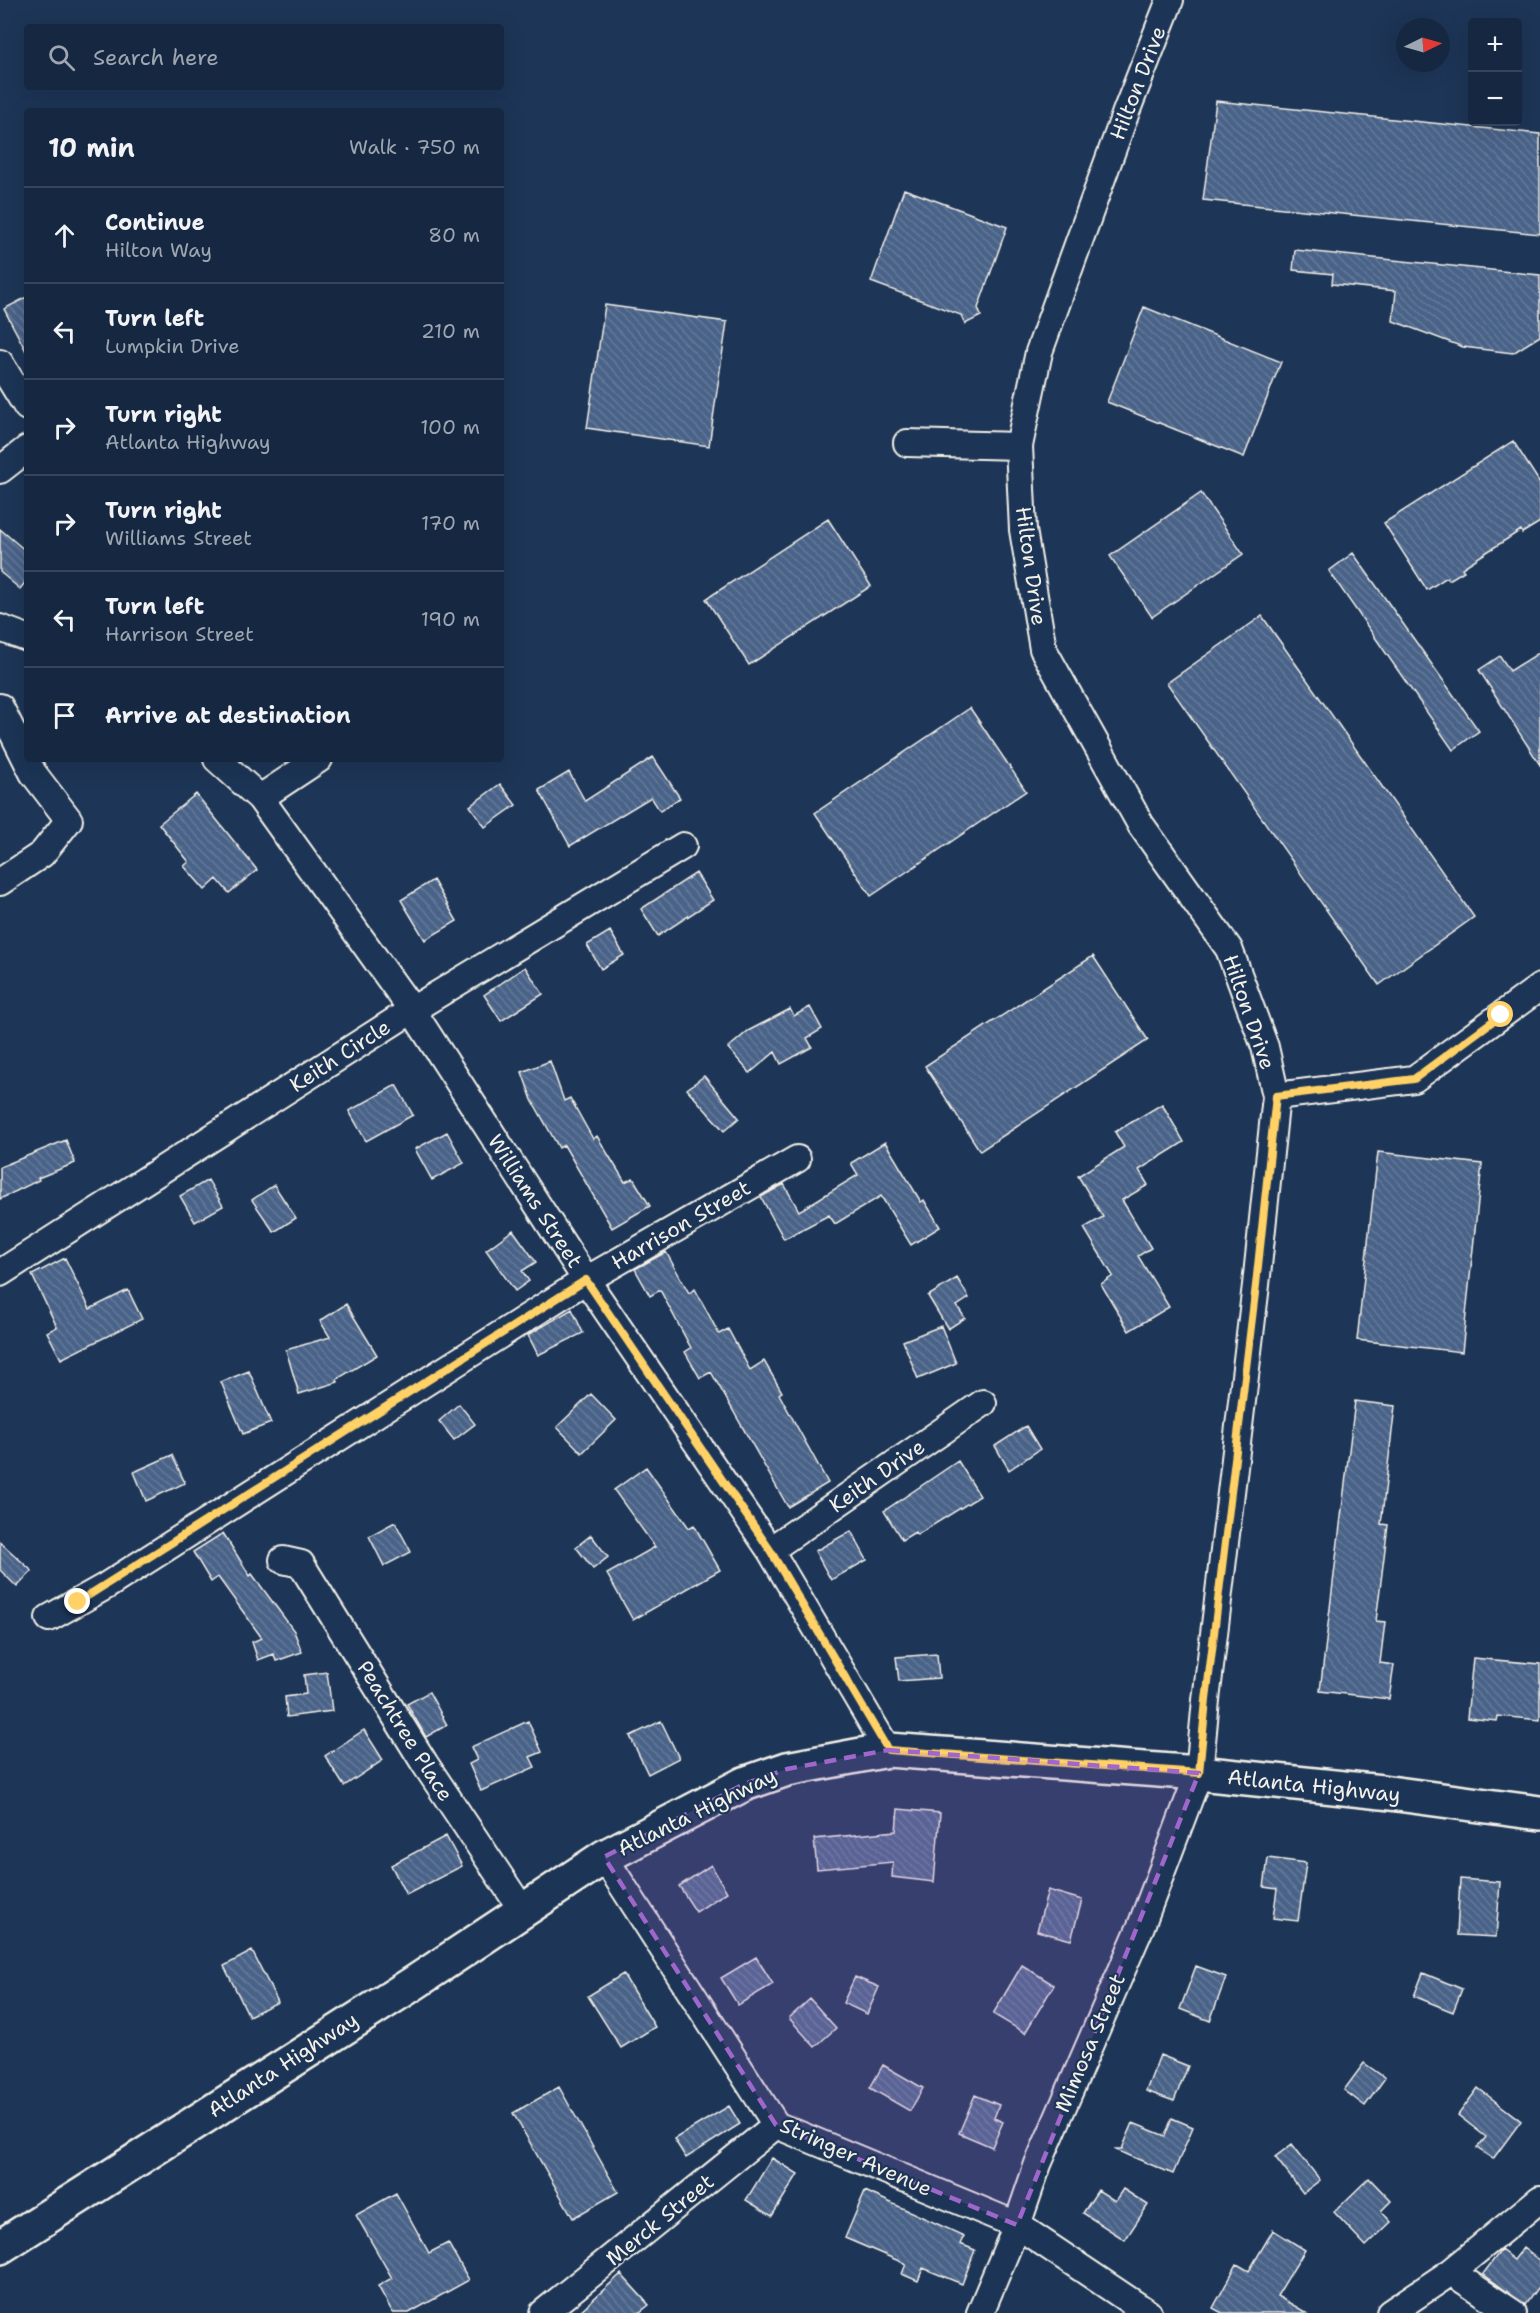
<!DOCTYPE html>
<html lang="en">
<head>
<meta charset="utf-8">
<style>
	:root { --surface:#162841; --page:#23344c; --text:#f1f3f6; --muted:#9ea6b1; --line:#35445a }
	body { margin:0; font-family:"Shantell Sans",sans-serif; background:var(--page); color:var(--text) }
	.controls { position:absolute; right:18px; top:18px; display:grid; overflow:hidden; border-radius:6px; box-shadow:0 6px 24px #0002 }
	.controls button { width:54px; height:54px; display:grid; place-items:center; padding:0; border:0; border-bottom:2px solid var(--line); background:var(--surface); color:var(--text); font:30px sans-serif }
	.compass { position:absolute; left:1396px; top:18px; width:54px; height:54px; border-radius:50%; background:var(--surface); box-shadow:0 6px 24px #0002; rotate:85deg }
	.stop { position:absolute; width:18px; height:18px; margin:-14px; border:4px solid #ffd166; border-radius:50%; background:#fff }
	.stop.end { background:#ffd166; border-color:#fff; box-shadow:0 2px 6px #0008 }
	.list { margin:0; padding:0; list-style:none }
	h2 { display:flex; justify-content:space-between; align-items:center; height:78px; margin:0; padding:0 24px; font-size:26px }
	h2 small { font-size:20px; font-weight:400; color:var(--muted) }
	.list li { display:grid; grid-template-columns:39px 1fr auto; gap:18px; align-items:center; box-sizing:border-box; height:96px; padding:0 24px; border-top:2px solid var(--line) }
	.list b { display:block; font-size:22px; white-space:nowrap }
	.list p { margin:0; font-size:20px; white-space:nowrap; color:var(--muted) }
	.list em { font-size:20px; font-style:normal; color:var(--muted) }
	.icon { flex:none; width:33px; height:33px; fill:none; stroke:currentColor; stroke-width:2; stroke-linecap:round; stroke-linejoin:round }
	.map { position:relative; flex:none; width:1540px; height:2313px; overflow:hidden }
	.search { position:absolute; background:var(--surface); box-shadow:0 6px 24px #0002; left:24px; top:24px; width:480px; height:66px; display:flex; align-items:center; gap:15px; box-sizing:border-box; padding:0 21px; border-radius:6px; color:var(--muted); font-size:22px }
	.panel { position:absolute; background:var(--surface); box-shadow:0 6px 24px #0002; left:24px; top:108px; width:480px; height:654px; border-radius:6px }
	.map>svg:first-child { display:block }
	.building { fill:url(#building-back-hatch); stroke:#f4f1e8; stroke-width:1.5 }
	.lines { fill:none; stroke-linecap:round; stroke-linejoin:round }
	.street-casing { stroke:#f4f1e8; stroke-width:30 }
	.secondary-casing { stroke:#f4f1e8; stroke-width:38 }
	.street { stroke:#1d3557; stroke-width:26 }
	.secondary { stroke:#1d3557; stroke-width:33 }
	.route { stroke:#ffd166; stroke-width:8 }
	.marked { fill:#9f67cb; fill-opacity:0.2; stroke:#9f67cb; stroke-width:4.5; stroke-dasharray:12 8; stroke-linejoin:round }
	.labels { text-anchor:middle; stroke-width:4.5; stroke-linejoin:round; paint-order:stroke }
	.street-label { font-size:21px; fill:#f4f1e8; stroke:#1d3557 }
</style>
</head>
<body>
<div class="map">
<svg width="1540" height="2313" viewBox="0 0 1540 2313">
	<defs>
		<pattern id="building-back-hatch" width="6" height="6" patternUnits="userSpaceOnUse" patternTransform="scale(1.5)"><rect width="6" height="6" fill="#4a6288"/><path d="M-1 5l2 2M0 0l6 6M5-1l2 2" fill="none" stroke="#657999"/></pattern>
	</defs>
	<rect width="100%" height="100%" fill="#1d3557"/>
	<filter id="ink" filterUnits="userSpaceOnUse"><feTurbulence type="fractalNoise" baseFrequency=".0167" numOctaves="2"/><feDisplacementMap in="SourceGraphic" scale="12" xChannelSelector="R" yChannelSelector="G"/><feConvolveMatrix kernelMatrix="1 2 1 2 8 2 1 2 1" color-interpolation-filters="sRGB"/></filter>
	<g filter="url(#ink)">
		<path class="building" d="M1216,101l324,33v100l-337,-34z
			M904,189l103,38 -29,81 3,8 -16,8 -4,-9 -90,-33z
			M1295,250l245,25v61l-27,17 -50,-6 -70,-26 3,-30 -64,-7 1,-10 -40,-4z
			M27,297v56l-23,-44z
			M605,305l122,17 -18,124 -122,-18z
			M1144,307l137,55 -37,95 -137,-55z
			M1513,441l27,42v39l-18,11 -1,-3 -59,38 2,3 -15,9 -2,-3 -20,13 -43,-67z
			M1201,493l42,61 -91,63 -42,-61z
			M828,519l43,67 -122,79 -43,-66z
			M0,529l27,23v28l-7,9 -20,-17z
			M1353,553l126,178 -26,19 -124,-179z
			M1262,616l212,301 -95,68 -212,-302z
			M1540,652v113l-61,-95 21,-14 10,15z
			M970,708l56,83 -155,105 -56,-83z
			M653,757l27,41 -20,13 -9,-14 -81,49 -31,-56 30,-18 16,29z
			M500,784l16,21 -31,22 -15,-21z
			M196,794l61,76 -28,23 -12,-14 -12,11 -21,-24 5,-4 -30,-38z
			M696,873l17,27 -55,36 -17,-27z
			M433,880l24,41 -32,19 -24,-40z
			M610,931l14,24 -23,14 -14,-24z
			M1093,956l55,84 -168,111 -55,-85z
			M525,967l18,27 -42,27 -17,-26z
			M810,1007l12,22 -15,9 5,9 -31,17 -6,-12 -25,21 -22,-25 20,-17 42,-22 4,7z
			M550,1061l14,40 6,-3 23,41 4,-3 28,46 8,-4 17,28 -38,22 -48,-83 -5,3 -27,-48 -10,-28z
			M704,1076l35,42 -15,13 -37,-42z
			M396,1085l17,30 -47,26 -17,-30z
			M1162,1104l22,38 -45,28 9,15 -26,15 29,48 -13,8 31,51 -40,24 -28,-47 12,-8 -29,-48 19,-11 -25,-41 46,-29 -9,-15z
			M447,1132l17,31 -32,17 -17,-31z
			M66,1140l9,23 -37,15 1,2 -39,19v-32z
			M885,1142l36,60 3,-2 16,27 -29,18 -30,-49 -46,28 -6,-9 -45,24 -23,-42 23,-13 15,27 59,-36 -7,-12z
			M1378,1152l104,12 -20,188 -105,-12z
			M208,1180l15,26 -28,16 -15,-26z
			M274,1185l22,33 -22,14 -22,-32z
			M513,1230l23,32 -14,9 7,10 -14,10 -29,-41z
			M666,1252l23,41 6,-4 24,45 9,-5 22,41 14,-9 18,31 -3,2 49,89 -40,24 -77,-135 -11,6 -15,-26 6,-4 -31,-58 -10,6 -15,-27z
			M65,1258l25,51 38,-19 14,29 -81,40 -14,-27 10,-5 -25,-52z
			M957,1278l12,20 -12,8 8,12 -17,11 -20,-33z
			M346,1304l31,51 -40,24 1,3 -39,12 -13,-44 44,-13 -10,-16z
			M572,1309l11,24 -45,22 -10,-20z
			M941,1326l15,37 -38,16 -15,-38z
			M249,1371l22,52 -28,11 -22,-52z
			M591,1394l25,26 -34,33 -25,-26z
			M1355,1401l40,5 -14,118 7,1 -12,96 9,1 -5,41 14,2 -5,34 -69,-8z
			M459,1404l16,20 -21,16 -15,-19z
			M1026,1426l14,23 -31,21 -14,-24z
			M172,1455l13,28 -39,18 -12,-29z
			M958,1461l22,35 -63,39 -2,-3 -13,8 -18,-29z
			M646,1467l43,61 5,-3 26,45 -87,50 -26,-46 48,-27 -41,-57z
			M395,1522l16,30 -27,14 -15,-30z
			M851,1531l16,29 -36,20 -16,-29z
			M223,1533l27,43 2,-2 42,57 8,21 -26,9 -2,-7 -16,6 -6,-18 10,-4 -44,-61 -7,5 -18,-30z
			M591,1535l17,22 -15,12 -17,-22z
			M0,1542l32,29 -15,16 -17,-17z
			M937,1654l2,24 -40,3 -3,-24z
			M1473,1658l67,6v56l-42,-4 -1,5 -30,-3z
			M327,1672l5,39 -45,6 -2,-20 21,-3 -2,-19z
			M429,1692l18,33 -21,12 -19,-33z
			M528,1721l14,31 -12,5 5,10 -54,24 -12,-27 8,-4 -6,-13z
			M661,1721l18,37 -31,16 -18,-38z
			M364,1730l19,30 -39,26 -19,-30z
			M898,1809l42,4 -6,69 -42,-5 1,-15 -76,7 -3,-30 82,-8z
			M446,1836l16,30 -56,29 -15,-30z
			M1268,1858l38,5 -8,58 -25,-3 4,-29 -13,-2z
			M711,1865l16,27 -31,20 -17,-26z
			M1460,1879l40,3 -4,55 -39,-2z
			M1048,1890l34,10 -11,40 -34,-9z
			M252,1951l26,51 -29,14 -25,-50z
			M756,1957l17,27 -35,21 -17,-27z
			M1022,1965l32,20 -29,48 -32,-19z
			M1196,1966l30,11 -16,44 -30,-12z
			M1423,1973l39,16 -9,23 -39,-16z
			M623,1974l32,53 -34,21 -33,-52z
			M855,1977l24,10 -12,27 -24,-11z
			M810,1999l26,29 -21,19 -26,-29z
			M1160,2055l28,11 -14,35 -28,-10z
			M1364,2063l21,15 -20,28 -21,-16z
			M883,2065l40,23 -13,23 -40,-23z
			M559,2087l59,105 -45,26 -60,-105z
			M1478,2088l43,33 -28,38 -16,-11 9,-11 -28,-22z
			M975,2095l24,10 -5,13 9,4 -11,25 -33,-14z
			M729,2106l11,18 -54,34 -12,-19z
			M1172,2118l21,9 -20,47 -59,-25h8l11,-26 32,13z
			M1292,2144l28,36 -17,13 -28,-36z
			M772,2158l26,16 -26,42 -26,-16z
			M1369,2178l22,23 -10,10 10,11 -25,24 -32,-34z
			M1123,2189l25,16 -23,35 -42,-27 15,-23 17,11z
			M865,2191l99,45 -4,8 15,6 -13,34 -39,-16 -5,13 -16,-7 4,-10 -61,-26z
			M396,2193l33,60 19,-10 21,37 -60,33h-16l-15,-27 14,-8 -36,-63z
			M1273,2230l32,20 -28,46 30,17h-85l-9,-5 24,-44 12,7z
			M1523,2248l17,13v23l-15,21 -42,-31 18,-24 13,10z
			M621,2274l28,31 -10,8h-61z"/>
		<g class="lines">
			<defs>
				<path id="street" d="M0,363l27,44
					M907,443l112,3
					M0,470l27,-21
					M0,628l27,10
					M0,707l33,66 36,47 -27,34 -42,28
					M217,759l43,39 152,212 174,270 184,270 118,200
					M260,798l59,-39
					M1276,1096l138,-17 126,-92
					M0,1273l412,-263 271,-164
					M770,1550l213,-147
					M283,1560l18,4 124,200 98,147
					M49,1618l57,-32 480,-306 211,-121
					M604,1857l172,268 241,100 131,88
					M1451,2272l62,41
					M543,2313l233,-188
					M980,2313l37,-88 21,-61 103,-238 58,-153 7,-73 50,-415 20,-189 -11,-49 -36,-98 -88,-124 -98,-176 -20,-119 -4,-84 20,-94 87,-240 44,-112
					M1390,2313l61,-41 89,-73"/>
				<path id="secondary" d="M0,2247l414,-264 190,-126 140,-73 43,-15 101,-19 311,23 183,19 158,21"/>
			</defs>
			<use href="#street" class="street-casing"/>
			<use href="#secondary" class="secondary-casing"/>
			<use href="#street" class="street"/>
			<use href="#secondary" class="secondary"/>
		</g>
	</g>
	<g class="lines" filter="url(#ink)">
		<path class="route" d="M78,1602l508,-322 184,270 118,200 311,23 7,-73 50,-415 20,-189 138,-17 87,-64"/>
	</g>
	<path class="marked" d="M888,1750l311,23 -182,452 -241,-100 -172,-268 140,-73 43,-15z"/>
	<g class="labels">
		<g class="street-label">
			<text transform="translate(1138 83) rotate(-69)" y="7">Hilton Drive</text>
			<text transform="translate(1031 566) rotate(82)" y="7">Hilton Drive</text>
			<text transform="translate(1249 1012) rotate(71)" y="7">Hilton Drive</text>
			<text transform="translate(340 1056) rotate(-33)" y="7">Keith Circle</text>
			<text transform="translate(535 1201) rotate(57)" y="7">Williams Street</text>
			<text transform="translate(681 1225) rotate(-30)" y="7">Harrison Street</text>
			<text transform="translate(877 1476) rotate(-35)" y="7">Keith Drive</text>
			<text transform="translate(405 1731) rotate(58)" y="7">Peachtree Place</text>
			<text transform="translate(1314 1786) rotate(6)" y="7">Atlanta Highway</text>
			<text transform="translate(697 1812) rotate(-26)" y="7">Atlanta Highway</text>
			<text transform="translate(1090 2043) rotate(-67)" y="7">Mimosa Street</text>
			<text transform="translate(283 2065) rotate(-33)" y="7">Atlanta Highway</text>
			<text transform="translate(856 2157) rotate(24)" y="7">Stringer Avenue</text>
			<text transform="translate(660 2220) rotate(-39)" y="7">Merck Street</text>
		</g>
	</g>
</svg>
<div class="controls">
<button>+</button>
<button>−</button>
</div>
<svg class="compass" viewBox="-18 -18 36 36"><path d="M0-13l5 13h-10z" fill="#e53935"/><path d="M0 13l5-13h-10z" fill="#9ea6b1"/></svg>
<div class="stop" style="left:1501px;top:1015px"></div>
<div class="stop end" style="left:78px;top:1602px"></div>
<div class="search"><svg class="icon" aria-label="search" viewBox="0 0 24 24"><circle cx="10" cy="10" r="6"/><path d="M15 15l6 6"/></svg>Search here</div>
<section class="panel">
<h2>10 min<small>Walk · 750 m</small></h2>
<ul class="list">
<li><svg class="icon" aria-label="ahead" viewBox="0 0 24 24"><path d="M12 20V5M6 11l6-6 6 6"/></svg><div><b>Continue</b><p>Hilton Way</p></div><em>80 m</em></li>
<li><svg class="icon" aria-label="left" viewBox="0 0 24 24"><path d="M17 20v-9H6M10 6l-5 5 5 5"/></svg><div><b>Turn left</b><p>Lumpkin Drive</p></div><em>210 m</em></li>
<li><svg class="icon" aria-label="right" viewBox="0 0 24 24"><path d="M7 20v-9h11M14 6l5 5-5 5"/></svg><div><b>Turn right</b><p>Atlanta Highway</p></div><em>100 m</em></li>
<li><svg class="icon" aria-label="right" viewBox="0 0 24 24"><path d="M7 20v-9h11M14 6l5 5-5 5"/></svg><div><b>Turn right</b><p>Williams Street</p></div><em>170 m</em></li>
<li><svg class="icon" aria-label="left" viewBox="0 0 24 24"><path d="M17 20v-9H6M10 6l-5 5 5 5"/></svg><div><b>Turn left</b><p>Harrison Street</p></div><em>190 m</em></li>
<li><svg class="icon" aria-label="arrive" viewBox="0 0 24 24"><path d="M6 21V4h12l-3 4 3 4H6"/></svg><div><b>Arrive at destination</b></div></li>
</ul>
</section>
</div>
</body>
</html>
